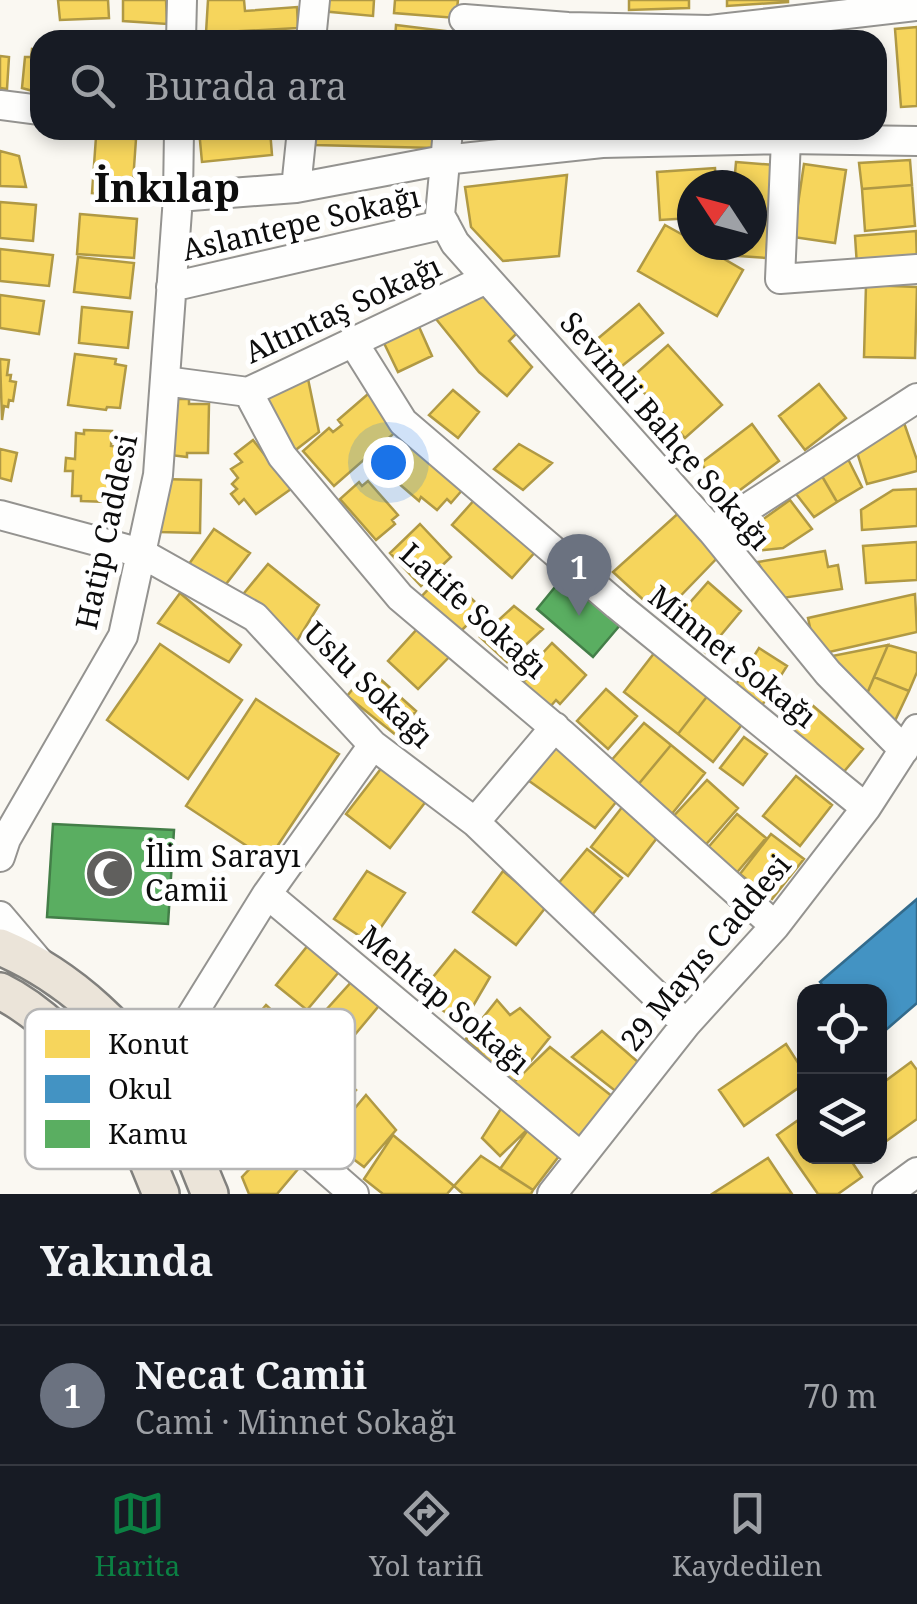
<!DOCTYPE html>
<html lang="tr">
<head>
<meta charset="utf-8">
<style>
	:root { --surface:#171b24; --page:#242831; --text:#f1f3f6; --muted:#9ea1a6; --line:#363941; --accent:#0b8043 }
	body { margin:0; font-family:"Noto Serif",serif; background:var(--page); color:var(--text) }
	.controls { position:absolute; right:30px; bottom:30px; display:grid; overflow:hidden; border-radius:20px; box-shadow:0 5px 15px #0003 }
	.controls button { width:90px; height:90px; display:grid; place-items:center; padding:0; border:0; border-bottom:2px solid var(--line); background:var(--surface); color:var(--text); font:50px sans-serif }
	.compass { position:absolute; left:677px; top:170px; width:90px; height:90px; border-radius:50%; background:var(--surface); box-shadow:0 5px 15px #0003; rotate:306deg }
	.you { position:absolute; left:388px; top:462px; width:35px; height:35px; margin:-25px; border:8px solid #fff; border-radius:50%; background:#1a73e8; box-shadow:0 0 0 15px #1a73e833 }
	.badge { display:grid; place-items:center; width:65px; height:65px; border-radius:50%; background:var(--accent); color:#fff; font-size:32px; font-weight:700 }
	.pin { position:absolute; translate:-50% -82px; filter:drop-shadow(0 2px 5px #0008) }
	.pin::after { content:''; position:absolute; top:52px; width:35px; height:30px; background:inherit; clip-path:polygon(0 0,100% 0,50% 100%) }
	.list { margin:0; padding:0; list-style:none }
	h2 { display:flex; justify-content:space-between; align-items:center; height:130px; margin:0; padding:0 40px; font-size:42px }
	h2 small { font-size:32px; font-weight:400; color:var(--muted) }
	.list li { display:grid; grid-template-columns:65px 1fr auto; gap:30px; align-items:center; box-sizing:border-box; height:140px; padding:0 40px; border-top:2px solid var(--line) }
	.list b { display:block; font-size:38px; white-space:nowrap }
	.list p { margin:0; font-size:32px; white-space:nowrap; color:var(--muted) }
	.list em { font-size:32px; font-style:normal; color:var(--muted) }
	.icon { flex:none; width:55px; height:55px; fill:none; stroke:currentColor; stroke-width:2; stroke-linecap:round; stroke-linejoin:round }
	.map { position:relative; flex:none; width:917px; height:1194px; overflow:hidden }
	.search { position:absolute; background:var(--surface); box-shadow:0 5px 15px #0003; left:30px; right:30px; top:30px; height:110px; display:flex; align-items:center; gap:25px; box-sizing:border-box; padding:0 35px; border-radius:30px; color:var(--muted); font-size:38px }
	.sheet { height:270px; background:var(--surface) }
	nav { display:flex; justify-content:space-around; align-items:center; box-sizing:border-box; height:140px; border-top:2px solid var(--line); background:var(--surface); font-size:28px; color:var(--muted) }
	nav a { display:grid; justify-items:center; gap:5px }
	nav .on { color:var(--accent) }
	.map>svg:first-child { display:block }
	.homes { fill:#f6d55c; stroke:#b09944; stroke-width:2.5 }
	.schools { fill:#4393c3; stroke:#336b8c; stroke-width:2.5 }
	.public { fill:#5aae61; stroke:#437e48; stroke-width:2.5 }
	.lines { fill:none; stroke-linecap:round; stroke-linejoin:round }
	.minor-casing { stroke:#949390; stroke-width:32 }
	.major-casing { stroke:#81807d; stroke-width:40 }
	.minor { stroke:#fefefd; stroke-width:28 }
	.major { stroke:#ebe4d9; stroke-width:35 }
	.labels { text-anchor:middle; stroke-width:10; stroke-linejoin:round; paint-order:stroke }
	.street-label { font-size:30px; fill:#0d0d0d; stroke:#fff }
	.poi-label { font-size:30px; fill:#0d0d0d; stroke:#fff; text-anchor:start }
	.district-label { font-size:40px; font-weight:bold; fill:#0d0d0d; stroke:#fff }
	.key { fill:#fff; stroke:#b6b6b6; stroke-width:2.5 }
	.key-label { font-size:28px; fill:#0d0d0d }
</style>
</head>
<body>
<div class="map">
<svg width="917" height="1194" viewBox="0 0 917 1194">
	<rect width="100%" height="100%" fill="#faf8f2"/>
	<path class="homes" d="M58,0h50l1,18 -49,2z
		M123,0h43l1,24 -44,-3z
		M208,0h36l1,11 52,-4 1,21 -92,5z
		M322,0h52l-1,16 -52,-5z
		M395,0h63l-2,18 -62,-5z
		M629,0h60v8l-60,2z
		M727,0h61v2l-61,4z
		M396,25l58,7 -2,8h-57z
		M814,27l28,4 2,9h-28z
		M917,27v79l-16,1 -6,-78z
		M486,29l62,7v4h-63z
		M32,49l8,1v43l-18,-5 3,-31h6z
		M0,56l9,1 -2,32 -7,-1z
		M199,130h71l2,25 -70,7z
		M318,130h120l-3,18 -120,-3z
		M96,137l40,2 -4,57 -40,-3z
		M0,151l19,5 7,31 -26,-1z
		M910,160l2,25 -50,4 -3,-26z
		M736,162l39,3 -4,47 -19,-2v-25h-18z
		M804,164l42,6 -11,73 -42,-6z
		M715,168l1,17h-24v33l-32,2 -3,-48z
		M567,175l-8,81 -56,5 -32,-34 -6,-40z
		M912,185l3,41 -50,5 -3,-42z
		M0,202l36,3 -3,36 -33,-3z
		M80,214l57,5 -3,39 -57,-4z
		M752,216l17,1 -3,41 -41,-3 1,-10h26z
		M665,225l27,15v5h8l43,25 -26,46 -79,-45z
		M916,231l1,31 -60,4 -2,-30z
		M0,249l53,6 -4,31 -49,-5z
		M78,257l56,6 -4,35 -56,-6z
		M866,285l51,2 -2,71 -51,-1z
		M488,292l35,35 -14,14 23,26 -25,29 -28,-24 -43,-53z
		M0,295l44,6 -5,33 -39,-6z
		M639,304l24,29 -51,41 -23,-28z
		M82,307l50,5 -4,36 -49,-5z
		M416,320l16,36 -34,16 -15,-31z
		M668,345l54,60 -37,33 -54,-60z
		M75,354l41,5 -1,5 11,2 -6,42 -13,-1 -1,3 -38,-5z
		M0,359l9,1 -2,15h4l-1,6 6,1 -3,19 -4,-1 -1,7 -4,-1 -2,14z
		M307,374l12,58 -26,20 -30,-59z
		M819,384l27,34 -41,32 -26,-34z
		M453,390l26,22 -21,26 -29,-23z
		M368,394l31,35 -65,57 -31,-35 26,-23 4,4 9,-7 -4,-5z
		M173,399h16v5h20l-1,49h-21v4l-17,-2z
		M903,420l14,40v11l-50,13 -11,-35z
		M752,424l27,37 -51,38 -27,-36z
		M84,430l28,1 -1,15 8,1 -3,41h-7l-1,14 -27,-1v-5h-9l1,-25h-8l1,-13 9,1 1,-26 8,1z
		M405,437l59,51 -13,15 -4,-4 -10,11 -16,-13 -2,4 -22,-19 3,-4 -14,-13z
		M253,440l38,49 -35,25 -12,-15 -5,5 -8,-10 6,-5 -5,-5 6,-6 -7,-9 11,-7 -7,-8z
		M519,444l33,19 -29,27 -29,-21z
		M0,449l17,4 -6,28 -11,-3z
		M846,455l16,32 -25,15 -18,-31z
		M819,471l18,31 -23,15 -21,-27z
		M162,479l39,1 -1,53 -40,-1z
		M368,481l30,34 -6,5 3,4 -19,16 -36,-41 19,-17 3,4z
		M917,489v37l-55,4 -1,-20 32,-20z
		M476,498l60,53 -24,27 -60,-53z
		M790,500l22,29 -29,19 -29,3 -13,-16z
		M683,509l39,44 -61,63 -48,-44z
		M420,524l31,33 -30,29 -31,-33z
		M214,529l36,24 -27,35 -34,-24z
		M917,542v38l-51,3 -3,-37z
		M825,551l3,16 10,-2 4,24 -66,10 -18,-37z
		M268,564l51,41 -22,36 -57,-43z
		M440,577l5,4 4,-4 28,27 -3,4 5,5 -21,21 -38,-36z
		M708,582l33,29 -35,42 -34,-30z
		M180,593l61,52 -12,17 -71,-39z
		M915,594l2,38 -101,23 -8,-37z
		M514,606l29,23 -36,33 -27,-25z
		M419,627l35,25 -36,37 -30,-28z
		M552,643l34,32 -26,29 -4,-4 -6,7 -27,-25 6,-6 -4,-4z
		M160,644l82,56 -54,79 -81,-59z
		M888,645l-25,58 -36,-46z
		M888,645l29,8v19l-8,19 -35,-14z
		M759,648l28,18 -26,41 -28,-18z
		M655,652l54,42 -31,40 -54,-42z
		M369,669l47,42 -19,25 -50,-40z
		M874,677l35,14 -16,34 -30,-22z
		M606,689l31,27 -29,33 -31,-28z
		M709,694l35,28 -31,40 -35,-28z
		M256,699l83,55 -71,106 -82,-54z
		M811,704l52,45 -21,25 -53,-44z
		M644,723l27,22 -34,41 -28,-23z
		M744,737l23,17 -24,31 -23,-17z
		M557,740l64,56 -26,32 -70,-50z
		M671,745l34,28 -34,42 -34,-29z
		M383,766l44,34 -37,48 -44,-34z
		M796,776l36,29 -32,41 -37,-30z
		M707,780l31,28 -36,41 -32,-29z
		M623,806l37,28 -32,42 -37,-29z
		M737,814l29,24 -32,38 -29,-25z
		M771,834l33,25 -32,40 -32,-25z
		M587,849l35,29 -30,37 -35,-30z
		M367,871l38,22 -35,50 -36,-24z
		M503,871l43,36 -30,38 -43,-33z
		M309,944l34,23 -36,43 -31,-25z
		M455,950l35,27 -28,48 -42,-32z
		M354,979l29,22 -30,36 -27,-27z
		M497,1000l13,15 10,-7 30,29 -37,46 -47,-44z
		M266,1005l25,23 -35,47 -26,-27z
		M602,1031l36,31 -20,31 -46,-36z
		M786,1044l18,28v12l-60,42 -25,-36z
		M550,1047l63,50 -33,43 -67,-57z
		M312,1052l44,38 -38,38 -43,-36z
		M911,1062l6,8v49l-32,23 -5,-7v-50z
		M366,1095l30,35 -32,37 -36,-27z
		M504,1104l26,23 -30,29 -18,-18z
		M804,1116v40h44l14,21 -24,17h-20l-41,-59z
		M530,1127l29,29 -26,34 -33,-21z
		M393,1135l61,51 -7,8h-64l-19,-15z
		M272,1145l26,24 -21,25h-28l-7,-17z
		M481,1156l52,34 -2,4h-68l-9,-8z
		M768,1158l24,36h-80z"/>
	<path class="schools" d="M917,899v104l-37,32v-43h-52l-8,-10z"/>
	<path class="public" d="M564,576l57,48 -28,33 -56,-48z
		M53,824l121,6 -6,94 -121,-7z"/>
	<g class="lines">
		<defs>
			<path id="minor" d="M464,19l104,8 142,3 207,-24
				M181,40l1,-40
				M311,40l4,-40
				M0,105l40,5
				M448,130l-8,85 15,28 257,288 116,142 76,77
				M786,139l-6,140 137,-10
				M296,188l6,-58
				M178,197l118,-9 148,-28 158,-17 184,-4 131,2
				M171,287l274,-63
				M353,342l50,80 214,183 249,203
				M165,381l83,11 238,-113
				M248,392l34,64 118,141 162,137 213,192
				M0,515l141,38 114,64 118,128 102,77 211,202
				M712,531l205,-133
				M475,822l80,-95
				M0,857l6,-18 117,-203 35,-161 20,-278 1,-67
				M267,894l313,262
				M0,916l40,47
				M121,1034l56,5 90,-145 106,-149
				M177,1039l177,155
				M552,1194l134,-170 89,-98 91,-118 51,-79
				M887,1194l30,-22"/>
			<path id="major" d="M0,947c69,29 133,88 170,154 16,29 27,63 40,93
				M0,991c51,25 107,88 133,139 11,20 19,43 28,64"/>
		</defs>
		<use href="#minor" class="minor-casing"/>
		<use href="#major" class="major-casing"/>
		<use href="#minor" class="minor"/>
		<use href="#major" class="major"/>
	</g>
	<defs>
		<symbol id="mosque-disc" viewBox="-11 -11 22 22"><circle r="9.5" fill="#605f5d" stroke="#fff"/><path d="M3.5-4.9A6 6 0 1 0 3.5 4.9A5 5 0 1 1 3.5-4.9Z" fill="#fff"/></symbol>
	</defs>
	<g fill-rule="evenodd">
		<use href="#mosque-disc" x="82" y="846" width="55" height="55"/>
	</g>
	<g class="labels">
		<g class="street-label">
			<text transform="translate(301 224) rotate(-13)" y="10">Aslantepe Sokağı</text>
			<text transform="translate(343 310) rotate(-25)" y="10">Altıntaş Sokağı</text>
			<text transform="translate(665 431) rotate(49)" y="10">Sevimli Bahçe Sokağı</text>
			<text transform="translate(107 532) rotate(-78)" y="10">Hatip Caddesi</text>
			<text transform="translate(473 611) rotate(42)" y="10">Latife Sokağı</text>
			<text transform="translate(732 657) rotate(39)" y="10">Minnet Sokağı</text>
			<text transform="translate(368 685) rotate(44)" y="10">Uslu Sokağı</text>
			<text transform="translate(706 953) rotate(-50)" y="10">29 Mayıs Caddesi</text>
			<text transform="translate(444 1000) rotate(40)" y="10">Mehtap Sokağı</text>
		</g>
		<g class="poi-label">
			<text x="145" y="867">İlim Sarayı<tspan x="145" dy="34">Camii</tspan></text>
		</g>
		<g class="district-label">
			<text x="167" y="202">İnkılap</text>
		</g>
	</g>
	<rect x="25" y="1009" width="330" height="160" rx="15" class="key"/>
	<rect x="45" y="1030" width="45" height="28" fill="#f6d55c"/>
	<rect x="45" y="1075" width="45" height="28" fill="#4393c3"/>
	<rect x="45" y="1120" width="45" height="28" fill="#5aae61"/>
	<g class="key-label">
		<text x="108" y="1054">Konut</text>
		<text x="108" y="1099">Okul</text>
		<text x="108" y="1144">Kamu</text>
	</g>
</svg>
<div class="controls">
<button><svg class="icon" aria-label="locate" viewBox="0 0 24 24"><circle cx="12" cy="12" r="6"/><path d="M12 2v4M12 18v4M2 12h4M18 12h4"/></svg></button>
<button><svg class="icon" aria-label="layers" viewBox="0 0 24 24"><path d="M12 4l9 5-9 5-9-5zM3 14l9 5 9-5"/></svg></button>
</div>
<svg class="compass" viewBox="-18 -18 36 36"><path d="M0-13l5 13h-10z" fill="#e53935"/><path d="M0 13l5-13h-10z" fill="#9ea1a6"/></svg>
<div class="you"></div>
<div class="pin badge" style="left:579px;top:616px;background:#6b7280">1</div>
<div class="search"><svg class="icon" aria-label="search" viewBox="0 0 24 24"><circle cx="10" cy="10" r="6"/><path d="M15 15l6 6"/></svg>Burada ara</div>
</div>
<section class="sheet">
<h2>Yakında<small></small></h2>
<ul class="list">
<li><span class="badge" style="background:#6b7280">1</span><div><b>Necat Camii</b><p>Cami · Minnet Sokağı</p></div><em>70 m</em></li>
</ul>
</section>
<nav>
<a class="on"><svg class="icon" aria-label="map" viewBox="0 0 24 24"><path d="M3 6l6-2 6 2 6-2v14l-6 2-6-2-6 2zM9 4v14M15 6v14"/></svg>Harita</a>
<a><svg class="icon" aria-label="directions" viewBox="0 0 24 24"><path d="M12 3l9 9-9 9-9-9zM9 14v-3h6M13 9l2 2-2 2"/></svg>Yol tarifi</a>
<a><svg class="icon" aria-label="saved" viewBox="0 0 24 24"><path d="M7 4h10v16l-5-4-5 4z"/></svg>Kaydedilen</a>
</nav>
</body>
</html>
